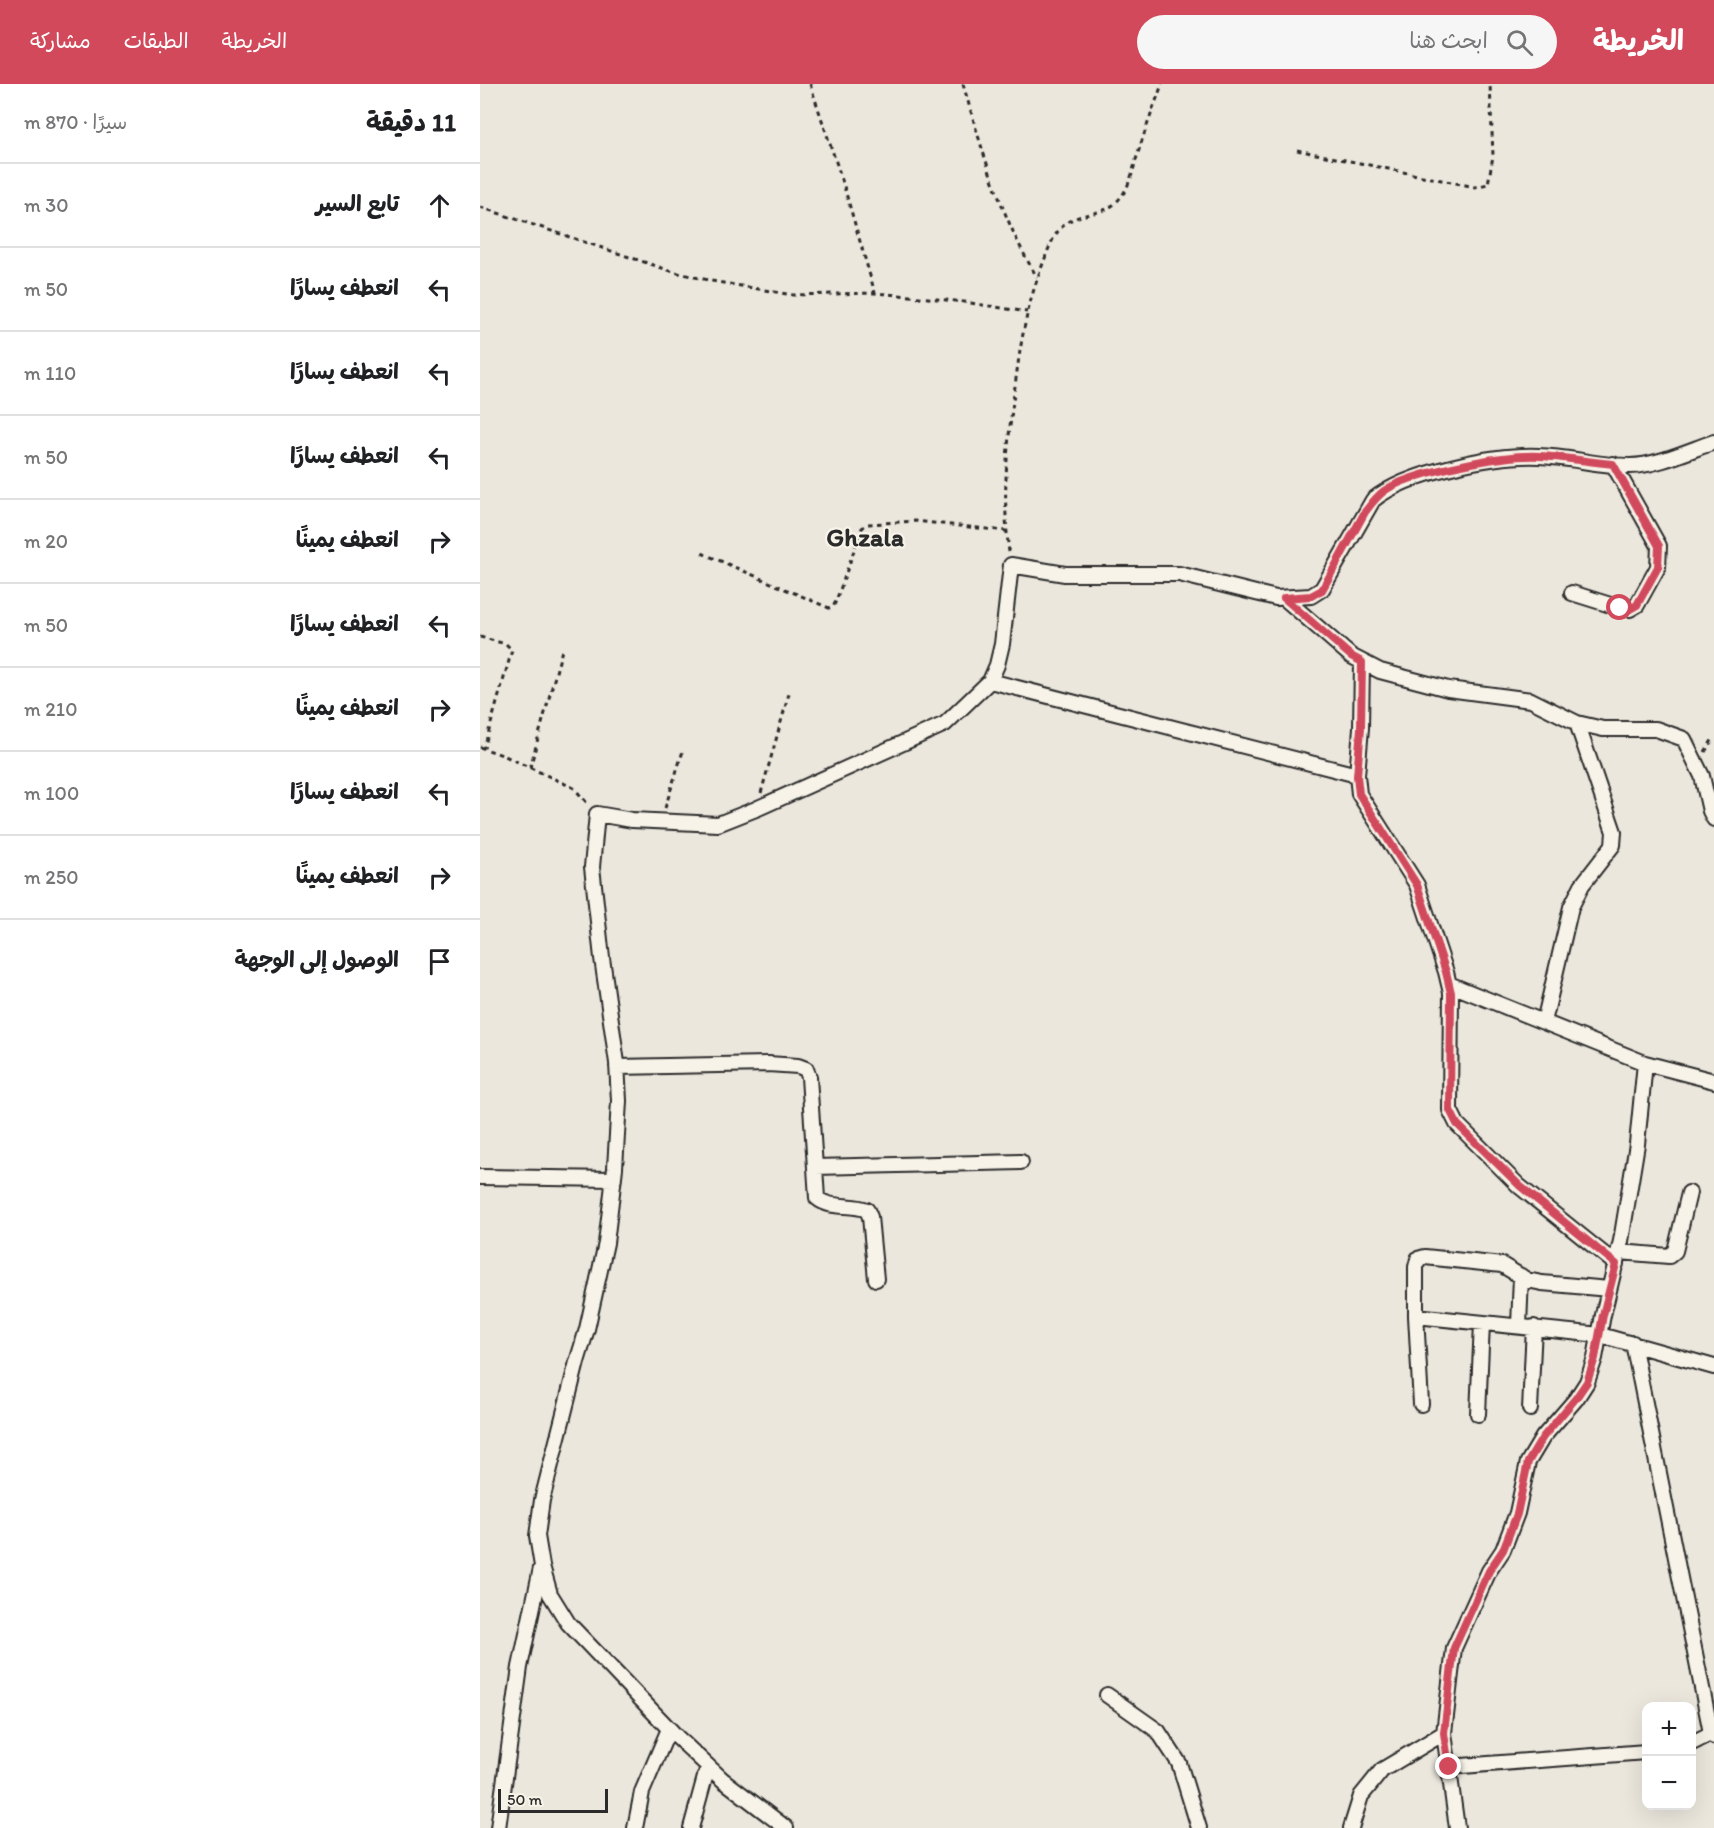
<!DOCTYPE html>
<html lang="ar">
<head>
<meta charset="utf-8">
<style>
	:root { --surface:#fff; --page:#f6f6f6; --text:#202124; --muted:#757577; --line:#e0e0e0; --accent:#d1495b }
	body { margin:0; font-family:Itim,"Playpen Sans Arabic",sans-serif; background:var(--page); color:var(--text); direction:rtl }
	.controls { position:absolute; right:18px; bottom:18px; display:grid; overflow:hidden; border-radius:12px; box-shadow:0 6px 24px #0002 }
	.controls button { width:54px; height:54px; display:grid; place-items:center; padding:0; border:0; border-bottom:2px solid var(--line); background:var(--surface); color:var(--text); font:30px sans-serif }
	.scale { position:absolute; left:18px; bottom:15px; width:110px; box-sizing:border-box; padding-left:6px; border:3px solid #2b2b2b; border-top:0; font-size:16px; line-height:21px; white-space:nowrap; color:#2b2b2b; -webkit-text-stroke:4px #f7f3e8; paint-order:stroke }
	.stop { position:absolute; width:18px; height:18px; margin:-14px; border:4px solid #d1495b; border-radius:50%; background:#fff }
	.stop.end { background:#d1495b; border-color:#fff; box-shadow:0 2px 6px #0008 }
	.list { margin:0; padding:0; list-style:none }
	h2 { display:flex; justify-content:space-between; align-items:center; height:78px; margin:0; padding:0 24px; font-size:26px }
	h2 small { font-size:20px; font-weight:400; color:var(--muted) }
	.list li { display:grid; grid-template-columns:39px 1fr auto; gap:18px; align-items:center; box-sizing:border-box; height:84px; padding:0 24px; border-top:2px solid var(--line) }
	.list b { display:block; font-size:22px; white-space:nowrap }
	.list em { font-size:20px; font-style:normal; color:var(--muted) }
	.icon { flex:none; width:33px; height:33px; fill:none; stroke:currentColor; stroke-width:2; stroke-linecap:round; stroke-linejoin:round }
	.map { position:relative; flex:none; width:1234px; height:1744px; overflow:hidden; direction:ltr }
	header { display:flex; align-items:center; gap:36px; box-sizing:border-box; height:84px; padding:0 30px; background:var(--accent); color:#fff }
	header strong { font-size:28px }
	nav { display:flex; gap:33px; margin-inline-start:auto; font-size:21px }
	.search { width:420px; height:54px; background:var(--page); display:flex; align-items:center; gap:15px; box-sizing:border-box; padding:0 21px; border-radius:33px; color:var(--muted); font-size:22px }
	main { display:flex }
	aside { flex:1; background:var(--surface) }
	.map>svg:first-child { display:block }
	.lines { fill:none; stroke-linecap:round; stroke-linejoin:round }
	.minor-casing { stroke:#2b2b2b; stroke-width:18 }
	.path { stroke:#2b2b2b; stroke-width:3; stroke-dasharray:4.5 4.5; stroke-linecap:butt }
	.minor { stroke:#f7f3e8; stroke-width:14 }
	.route { stroke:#d1495b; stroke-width:8 }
	.labels { text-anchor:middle; stroke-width:4.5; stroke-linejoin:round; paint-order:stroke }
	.quarter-label { font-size:26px; font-weight:bold; fill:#2b2b2b; stroke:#f7f3e8 }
</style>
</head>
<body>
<header>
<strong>الخريطة</strong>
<div class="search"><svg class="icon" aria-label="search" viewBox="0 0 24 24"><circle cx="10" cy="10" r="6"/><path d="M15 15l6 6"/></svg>ابحث هنا</div>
<nav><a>الخريطة</a><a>الطبقات</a><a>مشاركة</a></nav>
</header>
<main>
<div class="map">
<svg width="1234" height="1744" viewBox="0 0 1234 1744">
	<rect width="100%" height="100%" fill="#ebe7dd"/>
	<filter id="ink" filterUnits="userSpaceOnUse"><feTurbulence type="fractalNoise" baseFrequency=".0167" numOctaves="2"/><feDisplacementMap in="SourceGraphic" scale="12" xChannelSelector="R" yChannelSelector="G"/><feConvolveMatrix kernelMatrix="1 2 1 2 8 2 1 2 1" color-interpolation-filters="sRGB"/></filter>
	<g filter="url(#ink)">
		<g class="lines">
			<defs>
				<path id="minor" d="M1092,509l48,15 10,1 7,-4 21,-38 1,-21 -46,-82
					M804,514l67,58 29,15 68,18 83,11 46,23 26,6h53l28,10 18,37 8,35 4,8
					M882,578l-1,66 -4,47 2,19 58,91 29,87 5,21 -1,117 7,14 62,62 97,78
					M510,597l367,94
					M969,900l196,79
					M1064,938l27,-115 11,-22 31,-40 1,-13 -37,-109
					M137,983l151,-3 30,2 8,3 3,8 8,121c14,12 34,5 50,12l3,7 6,62
					M335,1083l206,-5
					M0,1093l134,2
					M1139,1168l50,4 6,-5 14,-58
					M936,1232l184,19 114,32
					M1039,1242l2,-50
					M1153,1259l78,390 3,4
					M941,1320l-5,-88v-49l2,-8 7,-2 77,8 25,15 15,3 67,6
					M1050,1325l4,-82
					M998,1330l4,-91
					M627,1611l51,36 21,32 20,65
					M1212,1659l22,-11
					M969,1683l197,-15
					M18,1744l22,-161 21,-99
					M155,1744l7,-36 27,-63
					M211,1744l17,-62
					M306,1744l-63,-48 -46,-43 -109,-114 -18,-29 -8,-28 -5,-30 5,-36 35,-138 10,-33 19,-86 9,-75 4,-67 -2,-38 -15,-105 -10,-91 5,-53 35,6 86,4 38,-15 189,-85 45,-43 7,-16 5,-21 9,-79 54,9h114l97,24 35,-2 11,-7 51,-89c34,-28 122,-46 166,-44 31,1 61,10 91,10 26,0 60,-16 84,-24
					M871,1744l10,-32 21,-26 62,-37
					M977,1744l-13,-95 10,-85 35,-77 14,-21 14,-37 11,-51 15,-25 33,-38 11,-17 8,-24 8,-43 18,-74 16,-97 8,-81 69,18"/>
			</defs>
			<use href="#minor" class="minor-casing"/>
			<path class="path" d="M330,0l33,99 32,110
				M483,0c19,66 38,134 74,193
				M817,66l178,37 13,-3 5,-28 -3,-72
				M0,123l194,65 38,9 81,14 82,-2 35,3 54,6 63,10
				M529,468c-7,-53 -2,-106 5,-158 6,-48 12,-88 30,-133 4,-11 8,-23 16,-32 15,-18 38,-12 53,-24 17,-14 19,-33 25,-52 7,-23 16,-46 24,-69
				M222,469l127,55 4,-1 3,-6 26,-73 6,-4 47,-3 91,10
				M0,553l26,7 6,6 -28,98
				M0,663l25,9 69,32 14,16
				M1225,668l9,-15
				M50,684l32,-118
				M281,709l29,-103
				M185,724l18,-57"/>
			<use href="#minor" class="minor"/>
		</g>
	</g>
	<g class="lines" filter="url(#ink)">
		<path class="route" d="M969,1683l-5,-34 10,-85 35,-77 14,-21 14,-36 11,-52 15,-25 33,-39 11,-16 8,-24 8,-43 13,-51 -96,-78 -63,-62 -7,-14 1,-117 -5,-21 -29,-87 -58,-91 -2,-18 4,-48 1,-66 -11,-6 -67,-58 27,-2 11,-6 43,-78c6,-8 11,-15 19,-21 27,-19 121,-37 156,-35 24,1 49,6 73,8l46,82 -1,21 -21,38 -7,4 -10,-1"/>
	</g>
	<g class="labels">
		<g class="quarter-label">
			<text x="385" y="462">Ghzala</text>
		</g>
	</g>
</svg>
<div class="controls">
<button>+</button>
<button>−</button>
</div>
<div class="scale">50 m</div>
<div class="stop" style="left:1140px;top:524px"></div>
<div class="stop end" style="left:969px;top:1683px"></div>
</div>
<aside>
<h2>11 دقيقة<small>سيرًا · 870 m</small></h2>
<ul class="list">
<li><svg class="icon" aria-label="ahead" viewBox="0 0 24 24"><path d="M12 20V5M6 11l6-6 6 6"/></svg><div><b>تابع السير</b></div><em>30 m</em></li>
<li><svg class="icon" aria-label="left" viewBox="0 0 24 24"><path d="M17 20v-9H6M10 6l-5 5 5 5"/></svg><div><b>انعطف يسارًا</b></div><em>50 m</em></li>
<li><svg class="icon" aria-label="left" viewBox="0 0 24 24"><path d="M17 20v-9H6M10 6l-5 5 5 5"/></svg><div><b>انعطف يسارًا</b></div><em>110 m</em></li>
<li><svg class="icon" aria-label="left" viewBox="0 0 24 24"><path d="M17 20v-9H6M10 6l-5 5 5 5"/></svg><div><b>انعطف يسارًا</b></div><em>50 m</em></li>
<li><svg class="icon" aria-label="right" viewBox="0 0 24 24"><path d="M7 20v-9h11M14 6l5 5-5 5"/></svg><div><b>انعطف يمينًا</b></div><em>20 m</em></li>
<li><svg class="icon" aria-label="left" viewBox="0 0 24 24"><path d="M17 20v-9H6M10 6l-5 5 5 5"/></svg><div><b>انعطف يسارًا</b></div><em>50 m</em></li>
<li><svg class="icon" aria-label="right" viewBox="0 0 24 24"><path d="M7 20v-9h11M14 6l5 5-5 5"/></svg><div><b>انعطف يمينًا</b></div><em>210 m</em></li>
<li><svg class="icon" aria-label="left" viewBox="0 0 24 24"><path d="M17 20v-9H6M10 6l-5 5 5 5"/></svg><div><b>انعطف يسارًا</b></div><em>100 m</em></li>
<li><svg class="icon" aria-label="right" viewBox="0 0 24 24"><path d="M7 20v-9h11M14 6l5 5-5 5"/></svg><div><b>انعطف يمينًا</b></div><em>250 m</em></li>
<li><svg class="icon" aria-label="arrive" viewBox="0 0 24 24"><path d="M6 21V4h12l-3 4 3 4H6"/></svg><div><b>الوصول إلى الوجهة</b></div></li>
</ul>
</aside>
</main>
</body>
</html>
